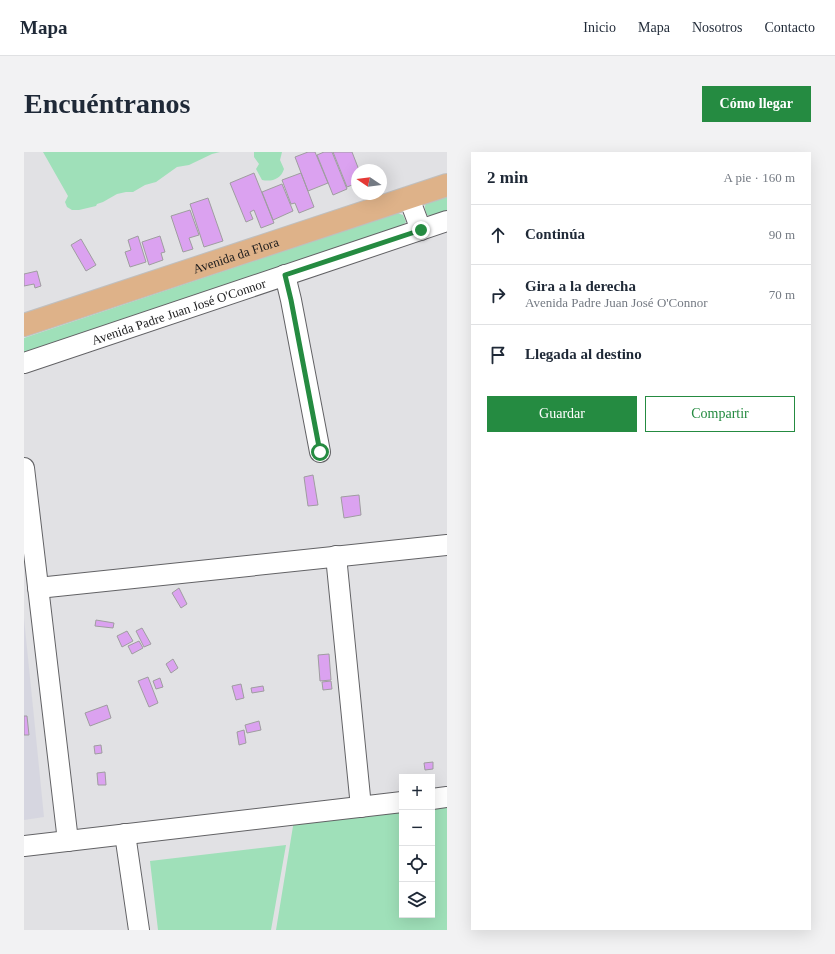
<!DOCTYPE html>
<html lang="es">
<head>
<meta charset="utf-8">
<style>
	:root { --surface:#fff; --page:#f2f2f3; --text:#1f2937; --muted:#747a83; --line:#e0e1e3; --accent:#258b41 }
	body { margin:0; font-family:"Times New Roman",serif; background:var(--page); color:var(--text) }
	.controls { position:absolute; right:12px; bottom:12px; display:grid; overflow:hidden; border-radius:0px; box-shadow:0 4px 16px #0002 }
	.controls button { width:36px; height:36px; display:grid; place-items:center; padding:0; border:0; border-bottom:1px solid var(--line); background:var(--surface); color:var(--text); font:20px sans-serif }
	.compass { position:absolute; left:327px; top:12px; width:36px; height:36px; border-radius:50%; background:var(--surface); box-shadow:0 4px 16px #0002; rotate:283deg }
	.stop { position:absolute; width:12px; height:12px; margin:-9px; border:3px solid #258b41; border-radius:50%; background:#fff }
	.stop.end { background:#258b41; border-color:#fff; box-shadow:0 1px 4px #0008 }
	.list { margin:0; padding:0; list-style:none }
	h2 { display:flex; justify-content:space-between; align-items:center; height:52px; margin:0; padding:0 16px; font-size:17px }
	h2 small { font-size:13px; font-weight:400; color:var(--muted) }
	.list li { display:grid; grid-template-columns:26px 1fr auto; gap:12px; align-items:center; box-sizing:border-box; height:60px; padding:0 16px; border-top:1px solid var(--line) }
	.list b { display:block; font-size:15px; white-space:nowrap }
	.list p { margin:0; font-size:13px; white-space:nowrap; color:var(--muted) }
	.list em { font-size:13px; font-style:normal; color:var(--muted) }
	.actions { display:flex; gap:8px; padding:12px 16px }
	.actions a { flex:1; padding:9px 0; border:1px solid var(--accent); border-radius:0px; text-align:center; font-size:14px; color:var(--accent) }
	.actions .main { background:var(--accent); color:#fff }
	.icon { flex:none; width:22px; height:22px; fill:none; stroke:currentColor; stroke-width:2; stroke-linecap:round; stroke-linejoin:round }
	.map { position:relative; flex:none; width:423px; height:778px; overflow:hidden; border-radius:0px }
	header { display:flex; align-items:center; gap:24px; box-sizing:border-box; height:56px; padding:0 20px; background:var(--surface); border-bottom:1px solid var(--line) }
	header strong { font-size:19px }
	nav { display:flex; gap:22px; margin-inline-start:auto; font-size:14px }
	.intro { display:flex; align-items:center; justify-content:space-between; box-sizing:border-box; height:96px; padding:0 24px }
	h1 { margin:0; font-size:28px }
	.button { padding:10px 18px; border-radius:0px; background:var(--accent); color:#fff; font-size:14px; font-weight:700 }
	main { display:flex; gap:24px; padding:0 24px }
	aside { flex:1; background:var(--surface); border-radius:0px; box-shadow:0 4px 16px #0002 }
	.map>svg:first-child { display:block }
	.built { fill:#d6d6e0 }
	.green { fill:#9fe0b9 }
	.building { fill:#dba2f0; stroke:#9f9da0 }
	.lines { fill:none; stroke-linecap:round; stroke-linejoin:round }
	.minor-casing { stroke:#626265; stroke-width:22 }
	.major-casing { stroke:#bfbfbf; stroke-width:24 }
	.minor { stroke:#fff; stroke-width:20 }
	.major { stroke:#deb289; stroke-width:22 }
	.route { stroke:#258b41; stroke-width:5 }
	.labels { text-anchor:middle; stroke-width:3.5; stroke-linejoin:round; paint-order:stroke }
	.street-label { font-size:13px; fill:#1b1b1c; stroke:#e1e1e4 }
</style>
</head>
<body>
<header>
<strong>Mapa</strong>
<nav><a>Inicio</a><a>Mapa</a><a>Nosotros</a><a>Contacto</a></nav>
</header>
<div class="intro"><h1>Encuéntranos</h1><a class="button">Cómo llegar</a></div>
<main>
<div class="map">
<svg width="423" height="778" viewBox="0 0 423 778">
	<rect width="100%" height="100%" fill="#e1e1e4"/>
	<path class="built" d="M0,466l20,199 -20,3z"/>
	<path class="green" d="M19,0h177l-8,2 -23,11 -12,2 -21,15 -11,3 -12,7h-7l-9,2 -14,8 -6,2 -1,2 -17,4h-7l-5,-3 -2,-5 3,-6z
		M230,0h28l-2,8 4,9c-3,10 -12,13 -22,11l-6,-11 3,-5 -5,-7z
		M423,44v15l-16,5 -4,-1c-2,-6 -4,-9 1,-13z
		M373,61l6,2 3,7 -4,4 -378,127v-15z
		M423,651v127h-171l18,-110 108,-12v107h30v-110z
		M262,693l-15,85h-113l-8,-69z"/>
	<path class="building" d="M284,0h7l13,31 -20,8 -13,-34z
		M300,0h8l15,37 -14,6 -16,-40z
		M309,0h19l7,18h-2v13l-10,4z
		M230,21l20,50 -13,5 -7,-18 -4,2 3,7 -7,3 -16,-39z
		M277,21l13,34 -15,6 -4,-10 -4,1 -9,-24z
		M258,32l11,27 -20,9 -11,-28z
		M184,46l15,43 -19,6 -14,-43z
		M166,58l9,25 -10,3 4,11 -10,3 -12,-36z
		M114,84l8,26 -16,5 -5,-15 6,-2 -3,-10z
		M136,84l5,16 -4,1 2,7 -14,5 -7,-23z
		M57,87l15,26 -10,6 -15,-26z
		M13,119l4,15 -6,2 -1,-4 -10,2v-12z
		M289,323l5,30 -10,1 -4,-29z
		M335,343l2,20 -17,3 -3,-21z
		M155,436l8,16 -6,4 -9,-15z
		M72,468l18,3 -1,5 -18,-2z
		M118,476l9,16 -7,3 -8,-16z
		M103,479l6,10 -11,6 -5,-11z
		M115,489l4,7 -11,6 -4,-8z
		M305,502l2,26 -11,1 -2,-26z
		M149,507l5,9 -7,5 -5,-9z
		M124,525l10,26 -9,4 -11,-26z
		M136,526l3,9 -7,2 -3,-8z
		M307,529l1,8 -9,1 -1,-8z
		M217,532l3,14 -8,2 -4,-14z
		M239,534l1,5 -12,2 -1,-5z
		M83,553l4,13 -21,8 -5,-13z
		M0,564h3l2,19h-5z
		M235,569l2,9 -14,3 -2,-8z
		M220,578l2,13 -7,2 -2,-13z
		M77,593l1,8 -7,1 -1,-8z
		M409,610v7l-8,1 -1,-7z
		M81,620l1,13h-8l-1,-12z"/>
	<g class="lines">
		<defs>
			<g id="minor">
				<path d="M385,46l12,32"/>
				<path d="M261,123l6,25 29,152"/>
				<path id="s1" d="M0,211l423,-142"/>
				<path d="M0,316l44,373"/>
				<path d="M312,404l25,251"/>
				<path d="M14,436l409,-43"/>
				<path d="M408,647l15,-2"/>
				<path d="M101,682l14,96"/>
				<path d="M0,694l378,-44"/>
			</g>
			<g id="major">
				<path id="s2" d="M0,173l423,-140"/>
			</g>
		</defs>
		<use href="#minor" class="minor-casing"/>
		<use href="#major" class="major-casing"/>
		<use href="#minor" class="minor"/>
		<use href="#major" class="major"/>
	</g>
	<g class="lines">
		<path class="route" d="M296,300l-29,-152 -6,-25 136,-45"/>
	</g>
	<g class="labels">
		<g class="street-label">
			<text dy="5" stroke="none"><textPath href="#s2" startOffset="223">Avenida da Flora</textPath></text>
			<text dy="5" stroke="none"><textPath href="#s1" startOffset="163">Avenida Padre Juan José O'Connor</textPath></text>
		</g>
	</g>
</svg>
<div class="controls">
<button>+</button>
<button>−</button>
<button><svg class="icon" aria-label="locate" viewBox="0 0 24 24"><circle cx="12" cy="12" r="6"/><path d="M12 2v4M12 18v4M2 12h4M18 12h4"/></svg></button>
<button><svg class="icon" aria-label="layers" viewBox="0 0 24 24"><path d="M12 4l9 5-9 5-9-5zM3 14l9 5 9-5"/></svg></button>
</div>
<svg class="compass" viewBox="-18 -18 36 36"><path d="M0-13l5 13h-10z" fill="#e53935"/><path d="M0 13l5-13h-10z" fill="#747a83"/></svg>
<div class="stop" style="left:296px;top:300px"></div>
<div class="stop end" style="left:397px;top:78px"></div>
</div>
<aside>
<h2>2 min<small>A pie · 160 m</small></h2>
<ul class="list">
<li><svg class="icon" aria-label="ahead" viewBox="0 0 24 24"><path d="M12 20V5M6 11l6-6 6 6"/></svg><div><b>Continúa</b></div><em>90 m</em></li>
<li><svg class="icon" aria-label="right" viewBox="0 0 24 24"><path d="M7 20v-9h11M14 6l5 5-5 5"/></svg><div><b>Gira a la derecha</b><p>Avenida Padre Juan José O'Connor</p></div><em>70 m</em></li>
<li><svg class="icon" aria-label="arrive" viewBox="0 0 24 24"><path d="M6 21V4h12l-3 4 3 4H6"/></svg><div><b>Llegada al destino</b></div></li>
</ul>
<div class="actions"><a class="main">Guardar</a><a>Compartir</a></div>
</aside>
</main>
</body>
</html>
